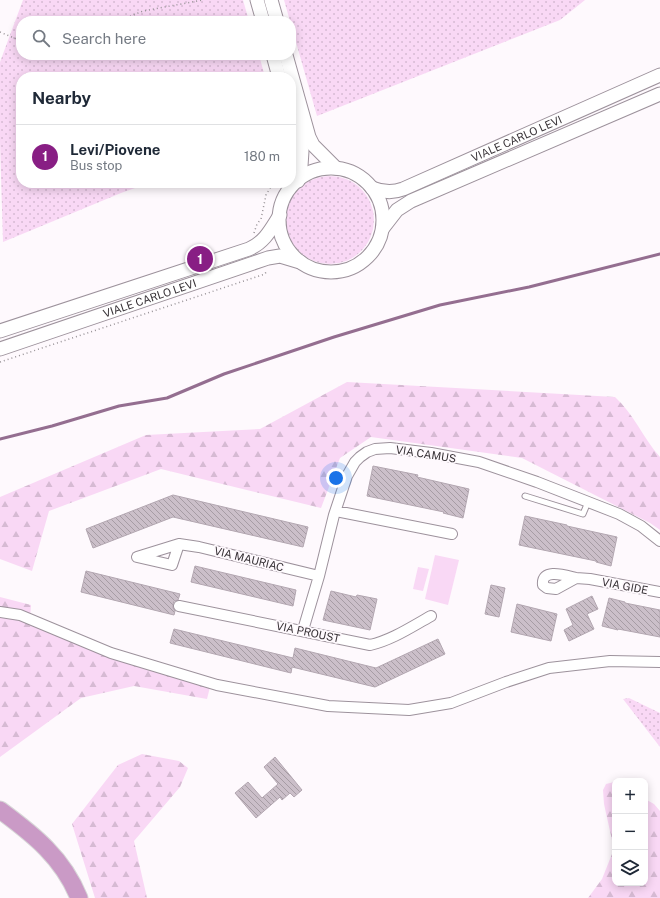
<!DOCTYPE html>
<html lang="en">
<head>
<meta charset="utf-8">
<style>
	:root { --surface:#fff; --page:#f2f2f3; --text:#1f2937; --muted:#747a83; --line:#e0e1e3; --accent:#881e84 }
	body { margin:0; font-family:"Public Sans",sans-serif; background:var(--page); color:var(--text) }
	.controls { position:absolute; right:12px; bottom:12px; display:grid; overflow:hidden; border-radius:8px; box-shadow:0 2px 10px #0003 }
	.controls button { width:36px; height:36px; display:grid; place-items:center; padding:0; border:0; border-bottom:1px solid var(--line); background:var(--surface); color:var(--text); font:20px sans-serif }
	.you { position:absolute; left:336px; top:478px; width:14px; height:14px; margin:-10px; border:3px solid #fff; border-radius:50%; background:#1a73e8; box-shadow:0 0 0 6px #1a73e833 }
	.badge { display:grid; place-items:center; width:26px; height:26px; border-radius:50%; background:var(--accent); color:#fff; font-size:13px; font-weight:700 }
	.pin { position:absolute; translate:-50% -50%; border:2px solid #fff; box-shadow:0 1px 4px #0006 }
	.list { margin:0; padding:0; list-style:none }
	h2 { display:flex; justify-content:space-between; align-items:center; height:52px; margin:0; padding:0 16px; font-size:17px }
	h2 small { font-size:13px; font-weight:400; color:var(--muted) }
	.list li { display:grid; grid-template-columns:26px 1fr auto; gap:12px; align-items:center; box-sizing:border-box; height:64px; padding:0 16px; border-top:1px solid var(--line) }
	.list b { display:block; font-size:15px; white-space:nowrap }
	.list p { margin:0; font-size:13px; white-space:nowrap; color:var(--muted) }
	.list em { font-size:13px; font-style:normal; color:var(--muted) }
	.icon { flex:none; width:22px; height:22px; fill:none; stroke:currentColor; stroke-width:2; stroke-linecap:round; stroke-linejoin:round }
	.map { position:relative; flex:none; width:660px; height:898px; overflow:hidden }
	.search { position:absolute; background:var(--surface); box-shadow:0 2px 10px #0003; left:16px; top:16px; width:280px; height:44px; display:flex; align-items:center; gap:10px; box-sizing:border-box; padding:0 14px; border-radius:16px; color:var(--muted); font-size:15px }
	.panel { position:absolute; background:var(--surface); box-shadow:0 2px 10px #0003; left:16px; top:72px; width:280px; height:116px; border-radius:16px }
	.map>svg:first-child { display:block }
	.grass { fill:url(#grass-dots) }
	.forest { fill:url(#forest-firs) }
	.park { fill:#f9d8f5 }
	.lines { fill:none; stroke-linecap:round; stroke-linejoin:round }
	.stream { stroke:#946e90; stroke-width:3 }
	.building { fill:url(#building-back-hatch); stroke:#b3a7b1 }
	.service-casing { stroke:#9d929c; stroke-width:7 }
	.minor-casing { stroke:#9d929c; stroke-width:12 }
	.tertiary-casing { stroke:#9d929c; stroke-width:15 }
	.trunk-casing { stroke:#d7d6d7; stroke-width:19 }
	.path { stroke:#979296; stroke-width:1.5; stroke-dasharray:1 3; stroke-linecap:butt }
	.service { stroke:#fff; stroke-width:5 }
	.minor { stroke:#fff; stroke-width:10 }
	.tertiary { stroke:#fff; stroke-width:13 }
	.trunk { stroke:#ca9ac6; stroke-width:17 }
	.labels { text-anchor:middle; stroke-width:3.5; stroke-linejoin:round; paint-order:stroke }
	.street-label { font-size:11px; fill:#383337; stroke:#fef9fd }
</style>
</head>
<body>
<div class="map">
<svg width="660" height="898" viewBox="0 0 660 898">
	<defs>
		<pattern id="grass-dots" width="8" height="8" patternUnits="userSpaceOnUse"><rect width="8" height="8" fill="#f9d8f5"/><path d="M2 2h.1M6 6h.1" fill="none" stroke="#d6bad3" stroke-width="1.8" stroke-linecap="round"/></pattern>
		<pattern id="forest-firs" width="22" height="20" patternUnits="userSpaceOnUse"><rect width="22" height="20" fill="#f9d8f5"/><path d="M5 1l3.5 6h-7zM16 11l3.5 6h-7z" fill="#d6bad3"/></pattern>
		<pattern id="building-back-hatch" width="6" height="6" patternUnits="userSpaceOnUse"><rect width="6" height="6" fill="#cbbfc9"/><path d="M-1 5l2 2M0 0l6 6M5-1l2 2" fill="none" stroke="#a69ca4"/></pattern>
	</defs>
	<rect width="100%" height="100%" fill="#fef9fd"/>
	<path class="grass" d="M23,0h220l6,21h-228v34h238l6,22h-244v106h128l-28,10 -118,49 -3,-101v-79z
		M284,0h301l-25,20 -243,96z
		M286 220a44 44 0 1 1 88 0a44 44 0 1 1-88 0Z
		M629,698l31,15v34l-37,-48z"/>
	<path class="forest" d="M347,382l268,15c19,17 28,41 45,60v73l-10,-7 -128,-65 -151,-21 -31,21 -19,50 -160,-39 -112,42 -17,60 -32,-12v-62l146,-62 114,-6z
		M0,597l31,8 -1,15 181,63 -4,16 -73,-13 -53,12 -81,59z
		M142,754l37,7 9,7 -8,19 -46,54 13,57h-52l-23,-74 46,-59z
		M614,782l1,101h30v-84l9,5 6,7v87h-72l14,-19 12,-30 -10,-45 -1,-14 3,-6z"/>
	<path class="park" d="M435,555l24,5 -11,45 -23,-6z
		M418,567l11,2 -6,22 -10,-2z"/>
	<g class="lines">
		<path class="stream" d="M0,439l52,-13 67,-20 48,-8 57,-24 110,-37 106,-32 89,-18 131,-33"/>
	</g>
	<path class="building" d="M373,466l45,9 -1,2 52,12 -6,29 -20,-5 1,-1 -77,-16z
		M173,495l135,32 -5,20 -130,-30 -80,31 -7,-19z
		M525,516l42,9v1l50,11 -6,29 -15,-4v-1l-77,-16z
		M195,566l101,24 -3,16 -102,-24z
		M86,571l94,23 -2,6 -4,1 -1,3v4l2,3 -1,4 -93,-23z
		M491,585l14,3 -6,29 -14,-3z
		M331,591l25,6 1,-2 20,4 -7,31 -47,-10z
		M592,596l6,13 -11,5 7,15 -25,12 -5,-11 9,-5 -7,-16z
		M609,598l16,4v1l35,7v27l-42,-8v1l-16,-4z
		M517,604l40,10 -6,27 -40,-9z
		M174,629l119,29 2,-10 81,20 62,-29 7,15 -70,33 -83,-20 -1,6 -121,-30z
		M275,757l27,33 -8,7 -4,-4 -8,7 -2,-3 -24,21 -21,-25 13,-11 14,16 16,-14 -14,-17z"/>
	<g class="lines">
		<defs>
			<path id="service" d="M525,496l58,18 5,-12"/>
			<path id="minor" d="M336,511l116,23
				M179,544l-7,21 -35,-8 42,-13 20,3 120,29
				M576,578c-9,-2 -35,-11 -33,7l4,3 9,1 20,-11 14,1 70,13
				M179,606l191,39c22,-5 41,-18 61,-29
				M0,612l20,3 91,38 106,32 111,21 81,4 42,-7 55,-21 43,-14 61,-7 50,1
				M303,630l16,-54 15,-61 13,-39 8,-14 5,-5 7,-5 8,-3 15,-1 41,5 48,9 58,20 82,32 22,12 19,15"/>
			<g id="tertiary">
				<path d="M257,0l6,21"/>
				<path d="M271,0l6,21"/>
				<path d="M273,55l6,22"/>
				<path d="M286,55l23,82 4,8 23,23"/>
				<path d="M291,117l11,34 -1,15 -3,15"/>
				<circle cx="331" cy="220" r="52"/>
				<path id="s1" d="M372,188c10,4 21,5 31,1l257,-114"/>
				<path d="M383,228l14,-18 14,-9 249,-107"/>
				<path d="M0,331l249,-82c16,-7 22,-20 31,-34"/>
				<path id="s2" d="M0,349l268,-91 12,-2 20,6"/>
			</g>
			<path id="trunk" d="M0,810c34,25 63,48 79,88"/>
		</defs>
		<use href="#service" class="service-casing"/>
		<use href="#minor" class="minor-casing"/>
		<use href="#tertiary" class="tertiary-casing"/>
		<use href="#trunk" class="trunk-casing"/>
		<path class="path" d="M119,21l24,-10 60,-11
			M0,32l21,9
			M254,233l3,-9 4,-5 5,-24 7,-12
			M0,362l265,-88 2,-4"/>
		<use href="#service" class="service"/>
		<use href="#minor" class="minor"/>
		<use href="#tertiary" class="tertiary"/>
		<use href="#trunk" class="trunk"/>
	</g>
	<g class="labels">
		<g class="street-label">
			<text dy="4" stroke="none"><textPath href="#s1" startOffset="156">VIALE CARLO LEVI</textPath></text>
			<text dy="4" stroke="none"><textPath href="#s2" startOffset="158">VIALE CARLO LEVI</textPath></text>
			<text transform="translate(426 454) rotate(9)" y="4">VIA CAMUS</text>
			<text transform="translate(249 559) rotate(14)" y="4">VIA MAURIAC</text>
			<text transform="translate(625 586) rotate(11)" y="4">VIA GIDE</text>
			<text transform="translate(308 632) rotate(12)" y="4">VIA PROUST</text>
		</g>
	</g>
</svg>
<div class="controls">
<button>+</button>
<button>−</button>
<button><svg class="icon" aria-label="layers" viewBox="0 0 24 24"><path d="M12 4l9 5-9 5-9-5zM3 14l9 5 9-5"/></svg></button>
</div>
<div class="you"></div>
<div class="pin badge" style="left:200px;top:259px">1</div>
<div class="search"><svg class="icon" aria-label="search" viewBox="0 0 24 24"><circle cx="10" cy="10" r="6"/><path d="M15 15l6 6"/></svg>Search here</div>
<section class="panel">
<h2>Nearby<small></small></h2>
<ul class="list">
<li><span class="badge">1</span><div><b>Levi/Piovene</b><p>Bus stop</p></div><em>180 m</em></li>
</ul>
</section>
</div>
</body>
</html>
